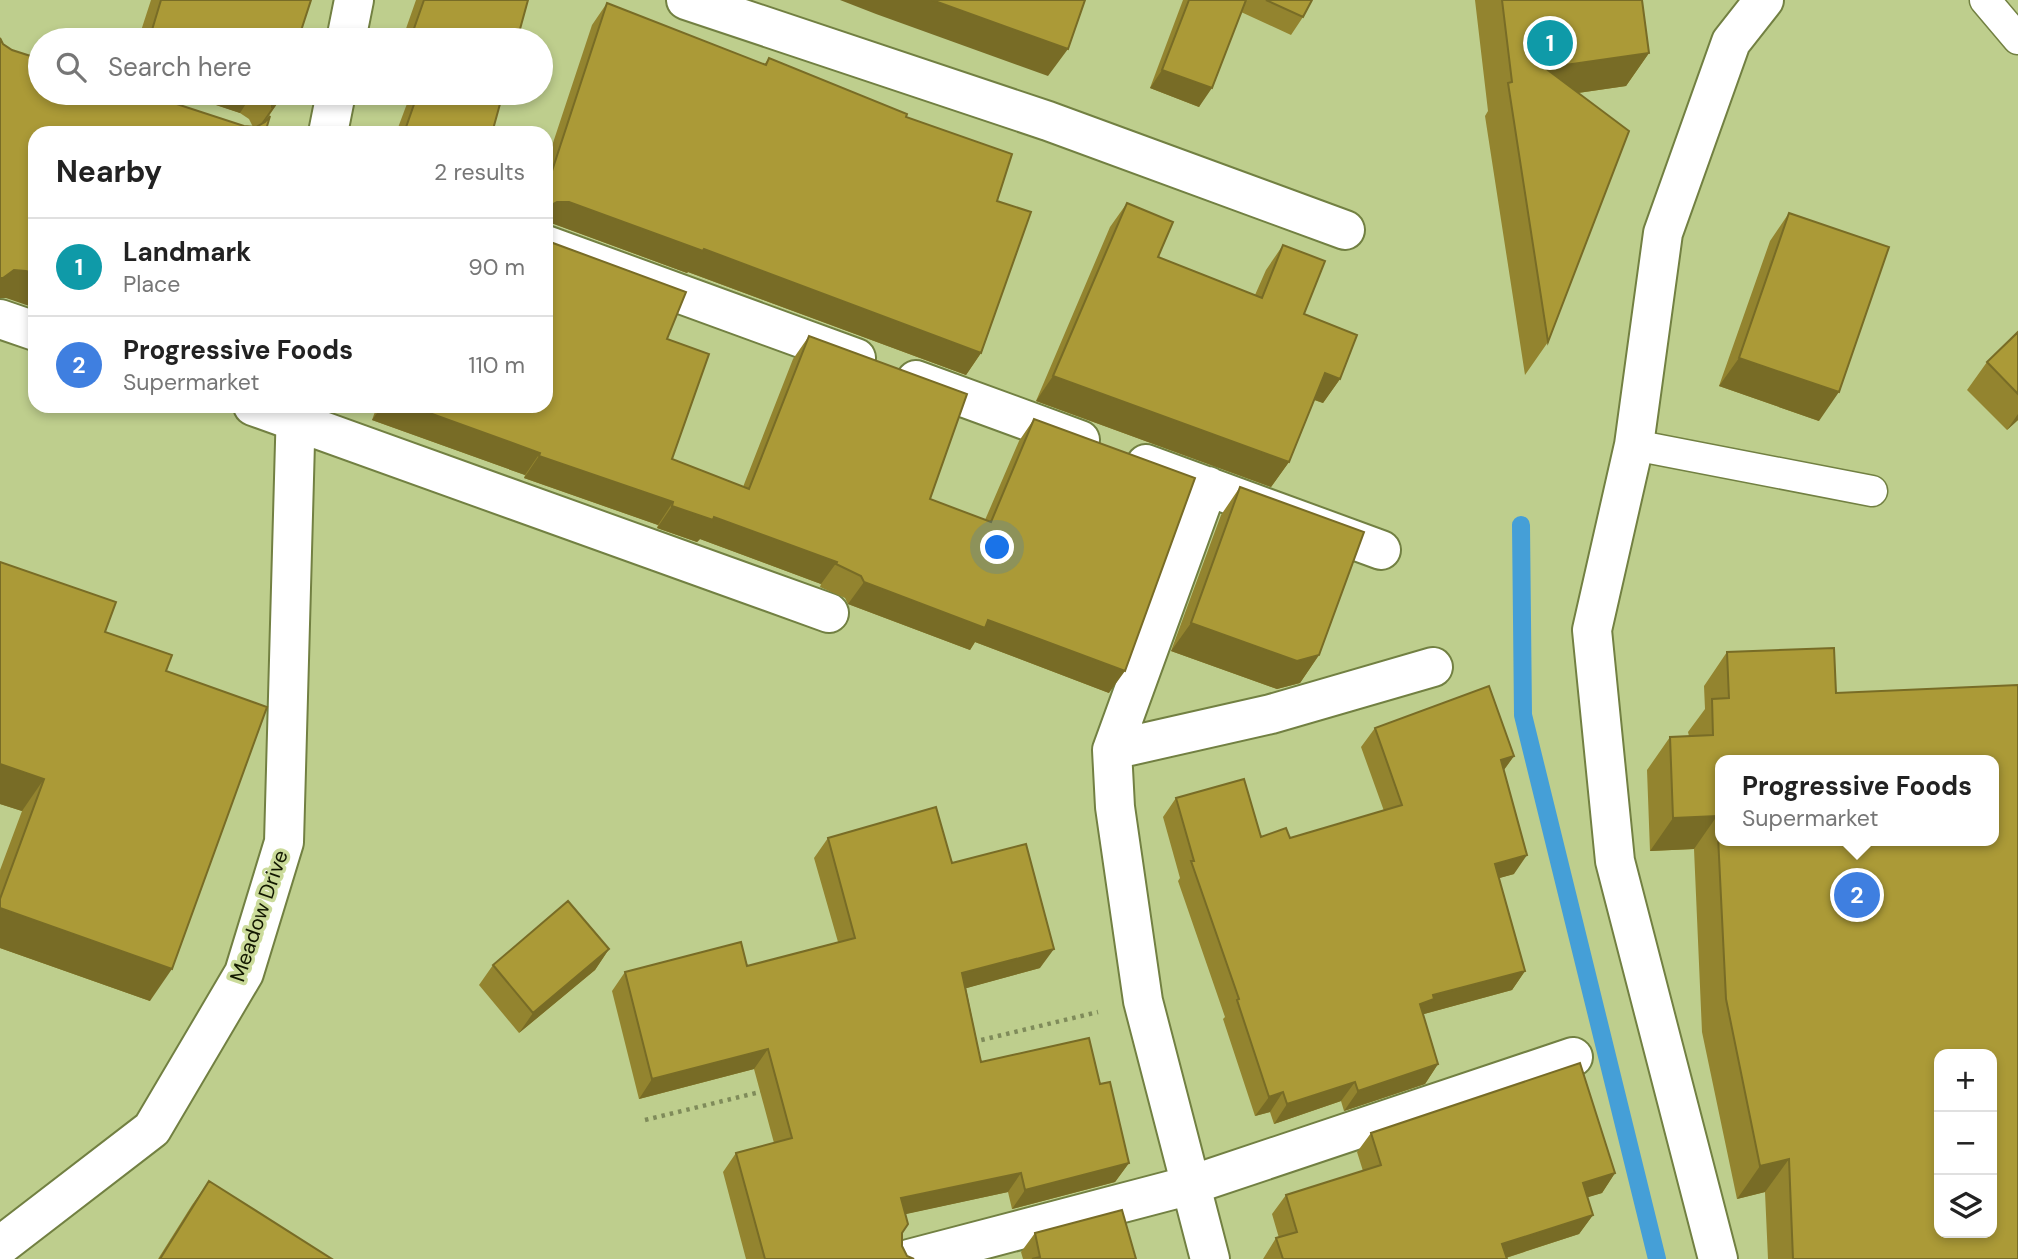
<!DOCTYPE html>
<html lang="en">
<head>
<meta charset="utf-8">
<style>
	:root { --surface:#fff; --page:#f6f6f6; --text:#222; --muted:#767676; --line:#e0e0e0; --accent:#2563eb }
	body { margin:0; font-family:"DM Sans",sans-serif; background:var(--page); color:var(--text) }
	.controls { position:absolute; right:21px; bottom:21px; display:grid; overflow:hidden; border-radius:14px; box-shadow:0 4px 10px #0003 }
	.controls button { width:63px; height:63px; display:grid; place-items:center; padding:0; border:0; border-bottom:2px solid var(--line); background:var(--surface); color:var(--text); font:35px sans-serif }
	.you { position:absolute; left:998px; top:548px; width:24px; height:24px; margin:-18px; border:5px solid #fff; border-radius:50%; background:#1a73e8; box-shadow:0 0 0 10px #1a73e833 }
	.badge { display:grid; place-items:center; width:46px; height:46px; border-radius:50%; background:var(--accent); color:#fff; font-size:23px; font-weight:700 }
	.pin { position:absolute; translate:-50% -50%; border:4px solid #fff; box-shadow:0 2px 7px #0006 }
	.popup { position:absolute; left:1715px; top:755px; width:284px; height:91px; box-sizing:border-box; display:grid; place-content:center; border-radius:14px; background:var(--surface); filter:drop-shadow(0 2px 5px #0005); font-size:23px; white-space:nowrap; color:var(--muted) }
	.popup b { font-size:26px; color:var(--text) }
	.popup::after { content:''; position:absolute; left:50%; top:100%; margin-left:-14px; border:14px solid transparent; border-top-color:var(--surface) }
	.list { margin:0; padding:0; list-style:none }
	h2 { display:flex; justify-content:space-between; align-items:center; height:91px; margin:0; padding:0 28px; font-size:30px }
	h2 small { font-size:23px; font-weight:400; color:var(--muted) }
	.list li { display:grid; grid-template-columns:46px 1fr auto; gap:21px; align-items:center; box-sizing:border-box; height:98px; padding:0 28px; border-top:2px solid var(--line) }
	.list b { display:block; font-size:26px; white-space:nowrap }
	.list p { margin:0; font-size:23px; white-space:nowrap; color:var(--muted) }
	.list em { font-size:23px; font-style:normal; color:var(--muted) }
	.icon { flex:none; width:38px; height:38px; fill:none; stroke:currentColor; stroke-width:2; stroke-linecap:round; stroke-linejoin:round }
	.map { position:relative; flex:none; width:2018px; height:1259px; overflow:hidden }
	.search { position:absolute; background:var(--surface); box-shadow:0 4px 10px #0003; left:28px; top:28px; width:525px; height:77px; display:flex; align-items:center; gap:18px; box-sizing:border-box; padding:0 24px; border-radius:38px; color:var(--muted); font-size:26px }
	.panel { position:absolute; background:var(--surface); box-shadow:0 4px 10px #0003; left:28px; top:126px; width:525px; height:287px; border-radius:21px }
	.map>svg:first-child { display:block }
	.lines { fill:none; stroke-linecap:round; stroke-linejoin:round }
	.stream { stroke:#459fd7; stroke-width:18 }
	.service-casing { stroke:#728042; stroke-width:33 }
	.minor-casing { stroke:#728042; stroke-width:42 }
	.path { stroke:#7f8b5a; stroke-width:4.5; stroke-dasharray:3.5 5; stroke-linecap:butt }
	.service { stroke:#fff; stroke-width:30 }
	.minor { stroke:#fff; stroke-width:38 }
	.wall { fill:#93842f }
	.shaded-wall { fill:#786c26 }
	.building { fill:#ab9a37; stroke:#786c26; stroke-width:2; fill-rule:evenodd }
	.labels { text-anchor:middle; stroke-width:7; stroke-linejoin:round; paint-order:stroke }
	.street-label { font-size:21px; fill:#131801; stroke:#cbdb9a }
</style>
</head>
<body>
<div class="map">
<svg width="2018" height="1259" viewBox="0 0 2018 1259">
	<rect width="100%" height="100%" fill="#bece8d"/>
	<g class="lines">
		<path class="stream" d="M1521,525l2,190 134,544"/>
		<defs>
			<path id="service" d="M1985,0l33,39
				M1634,445l238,46"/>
			<path id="minor" d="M686,0l362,121 297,109
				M346,40l8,-40
				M328,133l8,-40
				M546,245l310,113
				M0,319l35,12
				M916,380l164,60
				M253,406l576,207
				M1146,464l235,86
				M1112,750l96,-264
				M0,1246l152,-117 92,-156 40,-131 12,-436
				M909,1259l282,-74 382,-128
				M1210,1259l-67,-258 -28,-194 -3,-57 159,-36 162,-47
				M1718,1259l-103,-398 -23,-231 42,-185 29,-212 68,-191 33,-42"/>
		</defs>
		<use href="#service" class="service-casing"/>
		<use href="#minor" class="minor-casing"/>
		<path class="path" d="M973,1042l125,-30
			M645,1120l119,-29"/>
		<use href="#service" class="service"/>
		<use href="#minor" class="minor"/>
	</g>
	<path class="wall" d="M151,0h160l-13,40h-160z
		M416,0h112l-11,40h-115z
		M1183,0h129l-9,17 -12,18 -50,-23 -42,95 -49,-19z
		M1475,0h167l7,53 -23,33 -48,7 -30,249 -23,33 -40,-259 3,-5z
		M607,3l157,62 5,-7 137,59 91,84 -16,152 -15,22 -278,-103 -1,1 -133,-49h-8v-60l46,-139z
		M3,44l9,6 232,76 9,1 -4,-8 -9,-6 -60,-20h102l-3,8 -15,22 1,10 -259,165z
		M411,93h92l-11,40h-96z
		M1127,203l31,54 97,38 11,-25 17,-25 21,69 36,65 -17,24 -9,-3 -25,62 -18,25 -235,-86 74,-174z
		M1789,213l30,208 -100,-35 51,-145z
		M2018,332v88l-11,10 -40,-40 20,-28z
		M809,336l121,163 55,21 34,-79 15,-22 75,274 -134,-51 -5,8 -122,-46 -3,-6 -25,-11 1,-3 -121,-45 -3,3 -40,-14 1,-3 -134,-47 1,-3 -153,-55 5,-14h169l121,-67 5,120 71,28 50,-128z
		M1240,487l79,168 -19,28 -23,6 -106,-38 50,-136z
		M0,562l166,109 -16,330 -150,-53v-78l22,-59 -22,-7z
		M1727,652l109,41 182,566h-250l-3,-67 -28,7 -35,-167 -8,-183 -44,2 -3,-81 23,-33 19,-1 -1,-4 17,-23 -1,-23z
		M1375,728l139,28 -10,14 10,104 -15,4 26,93 -13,19 -88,24 -1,1 15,49 -13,20 -81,27 -3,-10 -67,23 -4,-12 -15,4 -32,-97 2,-2 -47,-136 2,-3 -17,-61 13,-19 85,39 29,1 94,-27 -23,-64z
		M828,838l124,25 88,105 -74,20 15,74 119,22 29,79 -14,19 -103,27 -4,-17 -103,22 -3,19v13l5,10 7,3h-168l-23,-87 13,-19 38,-10 -20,-74 -115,30 -27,-108 13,-19 122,-6 91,-24 -24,-84z
		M609,949l-14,21 -76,63 -40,-48 14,-20z
		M1371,1133l244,40 -13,20 -15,4 6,18 -14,19 -73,24 1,1h-244l13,-21h3l-7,-24 14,-19 77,-24 -6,-19z
		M209,1181l123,78h-174l34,-54z
		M1035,1233l101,26h-113l-2,-7z"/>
	<path class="shaded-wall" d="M840,0h92l136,49 -20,27 -172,-62z
		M1649,53l-23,33 -104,15 23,-33z
		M1162,70l50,18 -13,19 -49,-19z
		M180,93h73l-13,20z
		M274,100l5,1 -19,27h-2l14,-20z
		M557,202h12l135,47 277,104 -15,22 -278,-103 -1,1 -133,-49h-8v-16z
		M14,270l12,1 9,3v34l-29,-10h-6v-20z
		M1739,358l100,34 -20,29 -100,-35z
		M1325,373l15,6 -17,24 -16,-6z
		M1053,376l236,86 -18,25 -235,-86z
		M382,406h28l130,47 -15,22 -153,-55z
		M2018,414v6l-11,10z
		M539,456l134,46 -15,23 -134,-47z
		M672,506l42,11 123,45 -16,22 -121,-45 -3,3 -40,-14z
		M864,582l124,38 137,51 -16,22 -134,-51 -5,8 -122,-46z
		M1191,623l128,32 -19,28 -23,6 -106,-38z
		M1514,756l-14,19 1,-15z
		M0,764l44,15 -22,32 -22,-7z
		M1717,816l-23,33 -44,2 23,-33z
		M1527,855l-13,19 -32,9 13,-19z
		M0,908l172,61 -22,32 -150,-53z
		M609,949l-14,21 -76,63 14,-20z
		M1054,949l-14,19 -91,25 13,-20z
		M1525,971l-13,19 -88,24 -3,4 -1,-14 13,-9z
		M768,1049l-14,20 -115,30 13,-20z
		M1438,1064l-13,20 -81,27 14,-20z
		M1355,1082l-14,19 -67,23 13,-20z
		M1283,1092l-13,20 -15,4 14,-19z
		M1789,1159l-24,33 -28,7 23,-33z
		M1129,1163l-14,19 -103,27 13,-19z
		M1021,1173l-13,19 -120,26 13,-20z
		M1615,1173l-13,20 -33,10 14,-20z
		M1593,1215l-14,19 -77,25v-15z"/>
	<path class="building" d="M161,0h150l-13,40h-149z
		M424,0h104l-11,40h-107z
		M932,0h153l-17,49z
		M1189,0h57l-34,88 -50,-18z
		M1266,0h46l-9,17z
		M1502,0h140l7,53 -104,15 84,63 -81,211 -40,-259 4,-1z
		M607,3l159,62 3,-7 138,56 -1,3 106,37 -15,47 34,11 -50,141 -277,-104 -1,2 -134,-49h-12l-11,6v-33l4,2z
		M0,38l3,6 9,6 28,9v34h103l101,33 12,1 9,-5 5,-6 -5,17h-230v141l-9,-3 -12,-1 -11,8h-3z
		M268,93h14l-3,8 -5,-1 -2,8v-7z
		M418,93h85l-11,40h-88z
		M1127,203l46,19 -15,35 104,41 21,-53 42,16 -21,53 53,21 -17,44 -15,-6 -36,89 -236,-86z
		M1789,213l100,34 -50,145 -100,-34z
		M546,238l7,5 133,49 -19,47 42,15 -37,105 77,30 60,-153 158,58 -37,105 61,23 43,-103 161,59 -70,193 -137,-51 -3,8 -121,-46 -3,-6 -25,-12 1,-2 -123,-45 -1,3 -41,-14 1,-4 -134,-46 1,-3 -130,-47h136z
		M2018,332v62l-31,-32z
		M1240,487l124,45 -45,123 -22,6 -106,-38z
		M0,562l116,40 -11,30 67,23 -6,16 101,36 -95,262 -172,-61v-9l44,-120 -44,-15z
		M1834,648l2,45 182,-8v574h-225l-4,-100 -29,7 -34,-167 -9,-183 -44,2 -3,-81 43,-2 -1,-36 17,-1 -2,-46zM1720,760h273v81h-273zM1939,1054h53v179h-53z
		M1489,686l25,70 -13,4 26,95 -32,9 30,107 -92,24 1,4 -14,5 18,60 -80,27 -3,-9 -68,22 -4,-12 -14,5 -32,-97 2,-1 -48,-138h3l-18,-63 68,-19 17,58 25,-9 4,10 112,-33 -27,-77z
		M936,807l16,56 74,-19 28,105 -92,24 19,89 108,-24 11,46 10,-2 19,81 -104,27 -4,-17 -120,25 7,26 -6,9v13l5,10 7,3h-149l-29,-106 56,-15 -24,-89 -116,30 -27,-107 116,-30 6,24 108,-28 -27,-100z
		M568,901l41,48 -76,64 -40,-48z
		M1580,1063l35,110 -32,10 10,32 -91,29 5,15h-224l-7,-21 21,-6 -11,-37 95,-30 -10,-32z
		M209,1181l123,78h-172z
		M1122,1210l14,49h-104l8,-2 -5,-24z"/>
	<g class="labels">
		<g class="street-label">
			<text transform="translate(259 916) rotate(-71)" y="7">Meadow Drive</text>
		</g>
	</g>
</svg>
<div class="controls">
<button>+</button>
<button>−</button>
<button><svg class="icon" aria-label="layers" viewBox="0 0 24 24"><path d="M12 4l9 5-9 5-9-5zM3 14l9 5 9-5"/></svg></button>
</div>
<div class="you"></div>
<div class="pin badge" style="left:1550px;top:43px;background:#0f9aa8">1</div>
<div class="pin badge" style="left:1857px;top:895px;background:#3f7fe0">2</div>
<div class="popup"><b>Progressive Foods</b>Supermarket</div>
<div class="search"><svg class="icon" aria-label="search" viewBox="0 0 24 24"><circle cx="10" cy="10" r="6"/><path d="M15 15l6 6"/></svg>Search here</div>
<section class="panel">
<h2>Nearby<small>2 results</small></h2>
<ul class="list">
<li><span class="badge" style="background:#0f9aa8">1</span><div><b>Landmark</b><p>Place</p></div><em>90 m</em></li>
<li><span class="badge" style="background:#3f7fe0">2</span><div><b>Progressive Foods</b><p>Supermarket</p></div><em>110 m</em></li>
</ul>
</section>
</div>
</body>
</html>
